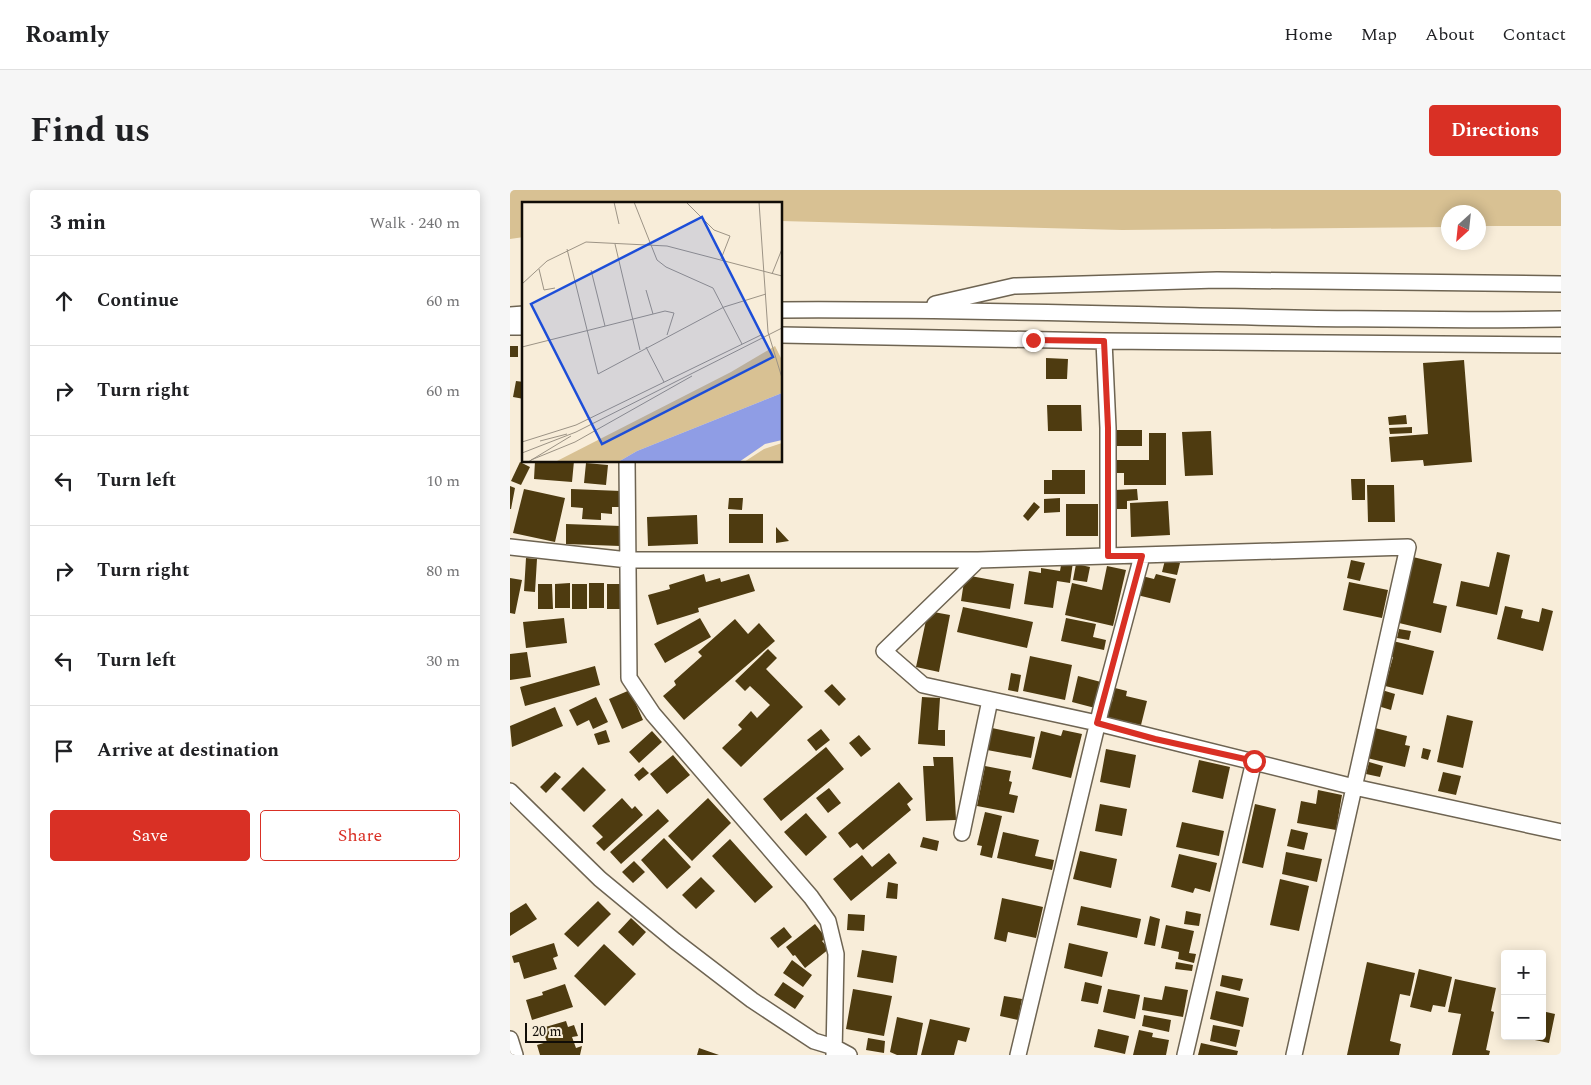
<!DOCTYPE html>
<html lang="en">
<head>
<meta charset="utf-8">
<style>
	:root { --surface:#fff; --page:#f6f6f6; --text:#202124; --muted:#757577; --line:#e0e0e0; --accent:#d93025 }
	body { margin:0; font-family:Spectral,serif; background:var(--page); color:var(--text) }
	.controls { position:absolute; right:15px; bottom:15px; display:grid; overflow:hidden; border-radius:5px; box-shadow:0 2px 12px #0003 }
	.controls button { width:45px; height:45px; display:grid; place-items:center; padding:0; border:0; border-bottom:1px solid var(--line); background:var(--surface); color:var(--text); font:25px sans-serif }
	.compass { position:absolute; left:931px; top:15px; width:45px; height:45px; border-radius:50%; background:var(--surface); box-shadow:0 2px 12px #0003; rotate:207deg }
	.scale { position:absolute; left:15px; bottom:12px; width:58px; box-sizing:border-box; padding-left:5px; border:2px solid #110d07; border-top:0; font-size:14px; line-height:18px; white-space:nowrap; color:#110d07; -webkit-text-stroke:4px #f8edd9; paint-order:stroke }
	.stop { position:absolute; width:15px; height:15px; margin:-11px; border:4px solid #d93025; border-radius:50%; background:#fff }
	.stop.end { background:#d93025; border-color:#fff; box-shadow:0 1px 5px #0008 }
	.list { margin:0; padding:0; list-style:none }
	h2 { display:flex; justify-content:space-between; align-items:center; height:65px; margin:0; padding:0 20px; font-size:21px }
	h2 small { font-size:16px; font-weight:400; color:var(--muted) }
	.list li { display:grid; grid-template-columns:32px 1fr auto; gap:15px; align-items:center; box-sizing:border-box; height:90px; padding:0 20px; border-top:1px solid var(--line) }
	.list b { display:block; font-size:19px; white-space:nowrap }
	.list em { font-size:16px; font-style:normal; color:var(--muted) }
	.actions { display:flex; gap:10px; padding:15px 20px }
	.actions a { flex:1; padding:11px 0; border:1px solid var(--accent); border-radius:5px; text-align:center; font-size:18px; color:var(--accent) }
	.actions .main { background:var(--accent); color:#fff }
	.icon { flex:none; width:28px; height:28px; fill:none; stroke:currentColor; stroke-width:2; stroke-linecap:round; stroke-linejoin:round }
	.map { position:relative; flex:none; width:1051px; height:865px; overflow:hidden; border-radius:5px }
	header { display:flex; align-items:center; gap:30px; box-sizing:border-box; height:70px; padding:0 25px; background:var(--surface); border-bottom:1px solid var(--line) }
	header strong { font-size:24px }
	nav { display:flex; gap:28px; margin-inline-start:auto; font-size:18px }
	.intro { display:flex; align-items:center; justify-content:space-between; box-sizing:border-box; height:120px; padding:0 30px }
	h1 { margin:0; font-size:35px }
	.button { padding:12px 22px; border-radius:5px; background:var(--accent); color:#fff; font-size:18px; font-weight:700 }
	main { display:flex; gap:30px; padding:0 30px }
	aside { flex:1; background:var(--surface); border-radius:5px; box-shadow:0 2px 12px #0003 }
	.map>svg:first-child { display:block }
	.green { fill:#d8c193 }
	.building { fill:#4e3b10 }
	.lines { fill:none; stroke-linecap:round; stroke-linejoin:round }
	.street-casing { stroke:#6e6452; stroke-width:18 }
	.street { stroke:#fff; stroke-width:15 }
	.route { stroke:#d93025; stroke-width:6 }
	.inset-road { fill:none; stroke:#9c9385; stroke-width:1 }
	.view { fill:#1d4ed8; fill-opacity:0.15; stroke:#1d4ed8; stroke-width:2.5 }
	.inset-edge { fill:none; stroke:#110d07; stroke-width:2.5 }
</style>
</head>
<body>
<header>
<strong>Roamly</strong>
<nav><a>Home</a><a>Map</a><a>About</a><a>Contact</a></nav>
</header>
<div class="intro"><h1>Find us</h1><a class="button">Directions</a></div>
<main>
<aside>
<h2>3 min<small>Walk · 240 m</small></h2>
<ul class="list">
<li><svg class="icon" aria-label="ahead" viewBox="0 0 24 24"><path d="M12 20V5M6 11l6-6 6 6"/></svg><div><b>Continue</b></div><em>60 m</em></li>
<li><svg class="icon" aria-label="right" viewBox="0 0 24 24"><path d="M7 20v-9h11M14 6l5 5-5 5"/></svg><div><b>Turn right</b></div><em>60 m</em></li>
<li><svg class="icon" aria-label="left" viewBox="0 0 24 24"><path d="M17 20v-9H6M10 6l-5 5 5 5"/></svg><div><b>Turn left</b></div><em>10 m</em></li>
<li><svg class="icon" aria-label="right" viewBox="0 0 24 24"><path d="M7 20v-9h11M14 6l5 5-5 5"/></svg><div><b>Turn right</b></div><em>80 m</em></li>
<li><svg class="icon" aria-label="left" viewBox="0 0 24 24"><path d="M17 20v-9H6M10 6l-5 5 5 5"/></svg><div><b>Turn left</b></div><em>30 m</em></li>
<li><svg class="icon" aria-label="arrive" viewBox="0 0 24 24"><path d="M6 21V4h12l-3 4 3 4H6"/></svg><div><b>Arrive at destination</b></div></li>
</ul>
<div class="actions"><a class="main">Save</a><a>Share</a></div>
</aside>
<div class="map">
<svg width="1051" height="865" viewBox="0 0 1051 865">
	<rect width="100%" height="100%" fill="#f8edd9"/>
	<path class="green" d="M0,0h1051v36h-82l-1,-14h-30v15l-326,3 -341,-9v-17h-257v33l-14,2z"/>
	<path class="building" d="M0,156h8v11h-8z
		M536,168l22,1 -1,20h-21z
		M954,170l8,102 -48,4 -1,-6 -32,2 -2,-25 39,-3 -5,-71z
		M6,191l8,1v17l-11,-2z
		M537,215h34l1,26h-34z
		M896,225l1,9 -18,1 -1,-8z
		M902,237v6l-22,1 -1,-6z
		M605,240h27v16h-26z
		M701,241l2,44 -28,1 -3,-44z
		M639,243h17v52h-42v-12h-7v-13h32z
		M25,271h39l-2,21 -38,-3z
		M10,272l10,5 -9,18 -10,-4z
		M76,273l22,2 -2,20 -22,-2z
		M542,280h33v24h-41v-14h8z
		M841,289h14v21h-13z
		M857,295h27l1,37h-27z
		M0,296l5,2 -4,21h-1z
		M14,299l41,9 -10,44 -42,-9z
		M61,299l50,2 -1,16h-8v7l-11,-1v7l-19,-1 1,-11 -12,-1z
		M627,299l1,11 -11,1v8h-10l-2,-19z
		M219,308h14l-1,12 -14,-1z
		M550,308v14l-16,1v-14z
		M658,311l2,34 -39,2 -1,-34z
		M524,312l6,5 -12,14 -5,-5z
		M556,314h32v32h-32z
		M219,324h34v29h-34z
		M187,325l1,29 -50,2 -1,-29z
		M56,334l55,2 -1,20 -54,-2z
		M266,337l13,14 -13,2z
		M987,362l13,3 -13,60 -41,-9 5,-25 28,6z
		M903,367l29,7 -9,39 14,3 -6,27 -42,-10z
		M16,368l11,1 -2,33 -11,-1z
		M552,370l11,2 -3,21 -13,-2 -4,27 -29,-4 5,-33 12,2v-5l19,3z
		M655,370l15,3 -3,12 -15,-3z
		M841,370l14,3 -5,18 -13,-3z
		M566,374l14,3 -3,15 -14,-2z
		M597,376l19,4 -13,56 -48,-11 7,-32 30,7z
		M194,384l2,8 14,-4 1,4 28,-8 6,17 -57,17 1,4 -42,13 -9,-30 22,-6 -1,-4z
		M646,384l20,5 -6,24 -33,-8 5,-19 12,3z
		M455,385l49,9 -4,25 -49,-8z
		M0,388l12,2 -7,34 -5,-1z
		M839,392l39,8 -6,28 -39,-8z
		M60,393v25h-15v-24z
		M79,393h15v25h-15z
		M28,394h14l1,25h-15z
		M62,394h15v25h-15z
		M97,394h14l1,25h-15z
		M995,416l18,4 -2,8 18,4 3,-14 11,3 -10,40 -46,-12z
		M453,417l70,15 -6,26 -70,-16z
		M418,421l22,4 -11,57 -23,-5z
		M54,428l3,25 -41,5 -3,-26z
		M190,428l11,19 -46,26 -11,-19z
		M556,428l30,6 -3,13 13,3 -2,10 -43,-9z
		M225,429l13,15 11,-11 16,18 -91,79 -21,-24 13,-11 -2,-4 28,-25 -4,-4z
		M889,439l12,2 -2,9 -12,-2z
		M883,451l41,10 -11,44 -38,-9 8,-29 -4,-1z
		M258,459l9,9 -11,11 37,38 -62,60 -19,-19 20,-19 -4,-4 13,-14 6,7 13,-13 -20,-19 -5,5 -10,-10z
		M17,462l4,25 -21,3v-26z
		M520,466l42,9 -7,35 -42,-9z
		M85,476l5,19 -75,21 -5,-19z
		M501,483l10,2 -3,17 -10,-2z
		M568,486l23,6 -6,26 -23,-6z
		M322,494l14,15 -7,7 -15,-15z
		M605,498l12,3 -1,5 21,5 -6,24 -36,-8 3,-16 4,1z
		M120,500l13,30 -21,9 -13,-30z
		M872,500l13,4 -4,16 -13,-4z
		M86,507l12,25 -15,7 -4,-9 -12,6 -8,-16z
		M412,507l18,1 -2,32h7v16l-27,-2z
		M45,517l8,19 -51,21 -2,-21z
		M937,525l26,6 -10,47 -26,-6z
		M482,538l43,9 -4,21 -44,-8z
		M865,538l32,8 -2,9 5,1 -5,21 -38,-9z
		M311,539l9,11 -14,11 -9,-11z
		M96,540l4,12 -12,3 -4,-11z
		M553,540l19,4 -11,44 -39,-9 9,-38 20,5z
		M142,541l10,11 -23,21 -10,-11z
		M349,545l12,14 -10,8 -12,-14z
		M316,557l18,22 -63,52 -18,-22z
		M913,558l8,2 -3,10 -7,-2z
		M596,559l30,6 -6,33 -30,-6z
		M163,565l17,20 -23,19 -17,-20z
		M423,567h20l3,63 -30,1 -3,-55h11z
		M689,570l31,7 -7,32 -31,-7z
		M859,572l14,4 -3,11 -14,-3z
		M475,576l26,5 -2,10 3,1 -3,12 9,2 -4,17 -37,-7z
		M73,577l23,23 -22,22 -23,-23z
		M133,577l6,6 -10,8 -5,-6z
		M45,582l6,5 -15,16 -6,-6z
		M933,582l18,4 -5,19 -18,-4z
		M389,592l14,17 -6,5 4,6 -48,40 -6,-7 -7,5 -12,-15z
		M319,598l12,15 -13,10 -12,-15z
		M808,600l24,5 -6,35 -39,-7 4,-22 15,3z
		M112,608l10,11 3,-3 8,9 -39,36 -8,-8 7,-6 -11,-11z
		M198,608l23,25 -39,38 -24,-25z
		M590,614l27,5 -5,27 -27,-5z
		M745,614l21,5 -13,59 -21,-5z
		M148,619l11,12 -48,43 -11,-12z
		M475,622l17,4 -10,42 -12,-3 2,-9 -5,-1z
		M296,623l21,24 -21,19 -22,-24z
		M672,632l42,9 -5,25 -43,-9z
		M781,639l17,4 -4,17 -17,-4z
		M493,642l36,8 -4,16 19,4 -2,10 -55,-12z
		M413,647l16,4 -2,10 -17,-4z
		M154,648l27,29 -24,22 -26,-29z
		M220,649l43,48 -18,16 -43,-47z
		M570,661l37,8 -6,29 -38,-9z
		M776,662l36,7 -5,23 -35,-8z
		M379,663l8,10 -46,38 -18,-22 29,-24 10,12z
		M669,664l38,9 -7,29 -15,-4 -2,5 -22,-6z
		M124,671l11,11 -12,11 -11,-11z
		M191,687l14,14 -19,18 -14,-14z
		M770,689l29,7 -10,45 -29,-6z
		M378,692l10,2 -1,15 -11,-1z
		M492,708l41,9 -7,31 -28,-6 -2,10 -12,-3z
		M88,711l13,13 -33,33 -14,-13z
		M16,713l11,16 -27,17v-23z
		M571,716l60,13 -4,19 -60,-13z
		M676,721l15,3 -2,12 -15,-2z
		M338,724l17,1 -1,16 -17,-1z
		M640,726l10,3 -5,27 -11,-2z
		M121,728l15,14 -13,14 -15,-14z
		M305,734l11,14 -4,3 7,8 -24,19 -10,-13 -2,1 -7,-9z
		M656,735l28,6 -5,22 7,1 -2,9 -16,-4 1,-7 -18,-4z
		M274,737l8,10 -14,11 -8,-10z
		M44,753l4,13 -5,2 4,11 -33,10 -5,-17 -5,1 -2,-7z
		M559,753l39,9 -6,25 -38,-9z
		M94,754l32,30 -31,32 -31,-30z
		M352,760l35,6 -4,27 -36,-6z
		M282,770l20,15 -9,12 -20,-14z
		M666,772l17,3 -1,6 -17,-2z
		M857,772l48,11 -5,23 -10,-2 -10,47 11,3 -2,11h-52z
		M909,779l33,8 -7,30 -12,-2 -2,7 -21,-5z
		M712,785l21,4 -3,12 -20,-5z
		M945,789l41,9 -5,23 3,1 -8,38 4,1 -1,4h-37l9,-41 -13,-2z
		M273,792l21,14 -9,13 -21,-14z
		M575,792l17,4 -4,18 -17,-3z
		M55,794l8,23 -41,13 -6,-20 17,-5 -1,-3z
		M655,796l23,4 -5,27 -41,-7 2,-13 18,3z
		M343,799l39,7 -8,40 -38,-7z
		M598,799l32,6 -5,24 -32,-7z
		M706,801l33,7 -6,29 -33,-8z
		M494,806l18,3 -4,21 -18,-4z
		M1032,821l13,3 -6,29 -28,-6 21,-1z
		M634,825l27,5 -2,12 -27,-6z
		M387,827l26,6 -6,32h-20l-7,-3z
		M420,829l40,9 -4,14 -8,-2 -4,15h-33z
		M56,831l2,6 6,-2 4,11 -6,1 4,11 6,-2 -2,9h-40l-3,-10 10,-3 -5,-14z
		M703,835l27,5 -4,17 -26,-6z
		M588,839l31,7 -4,18 -31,-7z
		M629,840l14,3 -1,4 17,3 -3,15h-33z
		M358,848l17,3 -1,12 -18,-3z
		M691,853l37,8 -1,4h-39z
		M189,858l20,7h-22z"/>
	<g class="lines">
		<defs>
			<path id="street" d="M425,114l79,-18 203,-6 344,4
				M271,120c260,-2 520,13 780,9
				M0,125l14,-1
				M0,137h14
				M271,145l323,6 457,4
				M594,151l4,87v128
				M117,271l2,217 24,36 158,183 17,24 8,33 -2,101
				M0,357l118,13h350l430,-13 -114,508
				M468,370l-94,91 39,34 174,38 257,64 207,45
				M0,601l90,88 75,62 77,59 62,41 20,6 15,8
				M452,643l28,-133
				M0,849l5,16
				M508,865l83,-346 41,-153
				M675,865l69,-294"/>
		</defs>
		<use href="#street" class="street-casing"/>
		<use href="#street" class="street"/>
	</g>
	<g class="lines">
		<path class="route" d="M523,150l71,1 4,87v128h34l-45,167 58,16 99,22"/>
	</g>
	<g transform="translate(12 12)">
		<rect width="260" height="260" fill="#f8edd9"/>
		<path d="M253,144l7,14v33l-145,58 -19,11h-63l176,-90zM260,241v19h-38l20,-13z" fill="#d8c193"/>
		<path d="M260,191v47l-17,4 -26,18h-121l19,-11z" fill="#8f9de5"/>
		<path class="inset-road" d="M92,0l5,22M112,0l23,58 9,7 47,21 29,56M164,0l28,28 16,6 -9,23M237,0l9,130 14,46M93,42l25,106M45,47l31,125 126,-67 42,-13M17,67l5,21 11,-2M69,68l14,56M250,72l10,-25M0,82l25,-23 39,-19 81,4 115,30M124,88l7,24M0,145l143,-36 9,2 -7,22M124,145l18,35M18,239l27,-7M0,240l54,-17 185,-90M0,251l54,-21 206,-104M9,258l44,-18 117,-66M6,260l43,-26"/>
		<path class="view" d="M180,15l71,140 -171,87 -71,-140z"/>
		<rect width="260" height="260" class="inset-edge"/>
	</g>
</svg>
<div class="controls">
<button>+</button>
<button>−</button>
</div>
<svg class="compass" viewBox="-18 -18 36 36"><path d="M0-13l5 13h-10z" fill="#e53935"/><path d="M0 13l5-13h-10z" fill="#757577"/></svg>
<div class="scale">20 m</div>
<div class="stop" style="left:744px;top:571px"></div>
<div class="stop end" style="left:523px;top:150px"></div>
</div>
</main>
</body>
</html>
